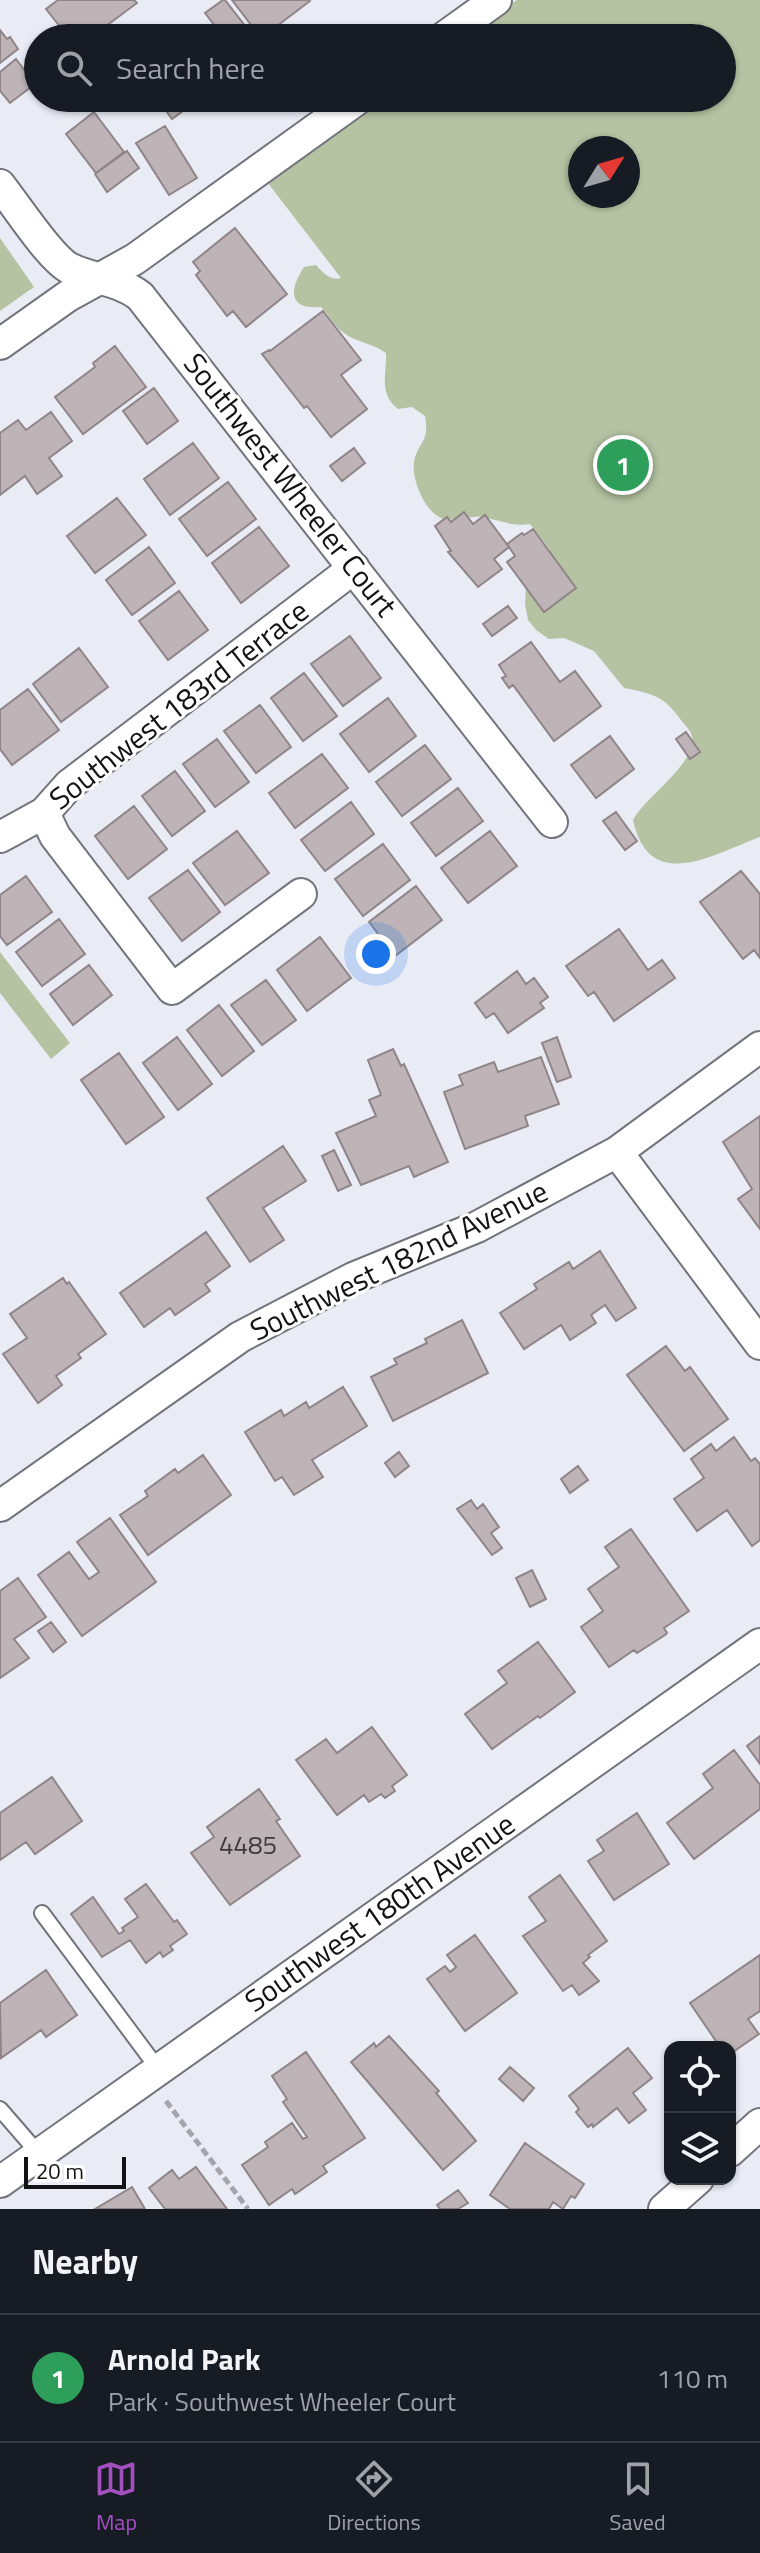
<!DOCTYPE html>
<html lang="en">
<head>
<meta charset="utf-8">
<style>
	:root { --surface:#171b24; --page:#242831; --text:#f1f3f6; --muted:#9ea1a6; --line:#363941; --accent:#a250bf }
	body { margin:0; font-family:"Titillium Web",sans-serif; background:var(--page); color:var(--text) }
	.controls { position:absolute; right:24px; bottom:24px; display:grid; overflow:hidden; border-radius:16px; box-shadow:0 2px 6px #0004 }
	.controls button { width:72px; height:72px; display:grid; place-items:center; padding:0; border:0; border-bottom:2px solid var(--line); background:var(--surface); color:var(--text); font:40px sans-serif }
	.compass { position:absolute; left:568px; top:136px; width:72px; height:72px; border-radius:50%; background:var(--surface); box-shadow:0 2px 6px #0004; rotate:53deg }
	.scale { position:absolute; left:24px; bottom:20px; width:102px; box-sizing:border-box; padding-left:8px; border:4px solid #131316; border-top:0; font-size:22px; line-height:28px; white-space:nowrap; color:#131316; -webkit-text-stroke:6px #fff; paint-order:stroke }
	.you { position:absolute; left:376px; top:954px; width:28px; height:28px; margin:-20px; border:6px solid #fff; border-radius:50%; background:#1a73e8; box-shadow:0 0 0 12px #1a73e833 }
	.badge { display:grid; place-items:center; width:52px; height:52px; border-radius:50%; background:var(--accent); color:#fff; font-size:26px; font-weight:700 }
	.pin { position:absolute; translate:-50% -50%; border:4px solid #fff; box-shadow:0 2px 8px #0006 }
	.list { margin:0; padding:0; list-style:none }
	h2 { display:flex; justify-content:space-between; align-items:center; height:104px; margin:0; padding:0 32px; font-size:34px }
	h2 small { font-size:26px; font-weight:400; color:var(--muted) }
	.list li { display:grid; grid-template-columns:52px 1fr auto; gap:24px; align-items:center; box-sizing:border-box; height:128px; padding:0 32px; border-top:2px solid var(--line) }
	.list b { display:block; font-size:30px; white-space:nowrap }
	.list p { margin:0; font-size:26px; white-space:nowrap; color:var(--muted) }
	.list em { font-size:26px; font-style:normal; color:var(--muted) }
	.icon { flex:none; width:44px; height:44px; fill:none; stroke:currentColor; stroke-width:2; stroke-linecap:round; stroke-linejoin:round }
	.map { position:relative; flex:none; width:760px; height:2209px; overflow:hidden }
	.search { position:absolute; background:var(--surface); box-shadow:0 2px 6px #0004; left:24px; right:24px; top:24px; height:88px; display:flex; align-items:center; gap:20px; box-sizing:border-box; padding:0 28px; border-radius:44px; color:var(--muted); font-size:30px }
	.sheet { height:232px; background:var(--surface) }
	nav { display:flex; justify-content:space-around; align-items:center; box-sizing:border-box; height:112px; border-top:2px solid var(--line); background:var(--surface); font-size:22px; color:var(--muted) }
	nav a { display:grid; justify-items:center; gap:4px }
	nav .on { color:var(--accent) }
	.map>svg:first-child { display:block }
	.green { fill:#b5c3a2; fill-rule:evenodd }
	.building { fill:#beb3b6; stroke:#8f8588; stroke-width:2 }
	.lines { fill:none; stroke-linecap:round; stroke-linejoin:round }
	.lane-casing { stroke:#72747c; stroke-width:18 }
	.street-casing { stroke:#72747c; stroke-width:34 }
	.path { stroke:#a4a5ac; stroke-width:5; stroke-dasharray:8 4; stroke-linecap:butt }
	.lane { stroke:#fff; stroke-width:14 }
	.street { stroke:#fff; stroke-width:30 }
	.labels { text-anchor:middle; stroke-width:6; stroke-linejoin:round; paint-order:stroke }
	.number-label { font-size:26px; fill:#3e3b3e }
	.street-label { font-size:30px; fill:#131316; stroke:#fff }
</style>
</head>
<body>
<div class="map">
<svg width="760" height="2209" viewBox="0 0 760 2209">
	<rect width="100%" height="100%" fill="#eaecf5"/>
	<path class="green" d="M517,0h243v837c-46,17 -111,58 -127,-17 12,-23 65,-58 59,-84 -2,-6 -7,-11 -11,-16 -18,-25 -28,-26 -57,-32l-30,-37 -30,-13 -15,1 -13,-9 -8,-10 -3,-16 1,-19 14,-26 10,-9 -20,-26c-17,3 -31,-4 -48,-7 -11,-1 -29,4 -38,2 -19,-5 -33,-40 -30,-57 4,-21 16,-19 11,-46l-13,-9 -14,2c-20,-16 -11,-35 -12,-56 -13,-10 -29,-10 -42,-20 -9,-6 -15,-18 -23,-26 -33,3 -32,-17 -17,-40l12,-2c7,8 15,16 25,13l-77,-100 113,-80h345v-60h-259zM580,148h48v48h-48z
		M0,238l34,49 -34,24z
		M0,952l70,91 -19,16 -51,-66z"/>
	<path class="building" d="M58,0h76l3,3 -47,35h-21l-23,-29z
		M223,0h2l28,36 -29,2 -19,-25z
		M232,0h77l1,1 -49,37z
		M0,30l7,9 3,-2 8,12 -18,14z
		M16,59l19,25 -25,19 -10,-12v-19z
		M157,98h23l7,10 -15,11z
		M94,112l30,40 -28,21 -30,-39z
		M165,126l32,52 -28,17 -33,-52z
		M127,151l12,17 -32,24 -12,-18z
		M235,228l52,66 -41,33 -13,-16 -6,5 -31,-41 4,-4 -7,-9z
		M323,311l38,49 -20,15 26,34 -36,28 -24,-31 -3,2 -42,-54 7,-4 1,1z
		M115,346l31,41 -63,47 -28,-37 40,-30 -2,-4z
		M154,388l24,33 -31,23 -24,-33z
		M51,412l21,29 -23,17 13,18 -25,18 -12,-18 -25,19v-62l18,-13 8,10z
		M193,443l26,35 -49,37 -26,-36z
		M354,448l11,15 -23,18 -12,-15z
		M228,482l28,37 -49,37 -28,-37z
		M117,498l29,37 -51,38 -28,-37z
		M464,512l9,12 12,-9 24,32 -15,12 8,10 -24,18 -30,-35 3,-1 -16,-25 12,-9 4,5z
		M259,527l30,39 -48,37 -29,-40z
		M533,529l43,59 -32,24 -37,-50 8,-6 -8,-12 15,-11 2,2z
		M149,547l26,36 -43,32 -26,-35z
		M179,591l29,39 -40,30 -29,-39z
		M508,606l9,12 -25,18 -9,-12z
		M350,636l31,42 -38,28 -32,-42z
		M531,642l29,40 15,-11 26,35 -47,35 -41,-56 -4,3 -7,-10 4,-2 -7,-11z
		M79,648l29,39 -47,35 -28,-38z
		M304,673l33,43 -34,25 -32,-43z
		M28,689l31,41 -47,35 -12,-16v-39z
		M388,698l28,38 -47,36 -29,-38z
		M260,705l31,42 -35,26 -32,-42z
		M686,732l14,20 -10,7 -14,-20z
		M610,736l24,33 -38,29 -25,-33z
		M217,739l32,43 -34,25 -32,-43z
		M425,745l26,34 -49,37 -26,-34z
		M322,754l26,34 -53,40 -26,-35z
		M175,771l30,40 -33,25 -30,-40z
		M458,788l25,33 -47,35 -25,-33z
		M351,802l23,32 -49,37 -24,-31z
		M134,806l33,43 -39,30 -33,-43z
		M616,812l21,29 -12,9 -22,-29z
		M237,831l32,42 -44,32 -32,-42z
		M490,831l27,35 -49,37 -27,-35z
		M383,844l27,36 -47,36 -28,-37z
		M188,870l32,42 -38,29 -33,-43z
		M741,871l19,23v64l-6,-8 -11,9 -43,-57z
		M26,876l26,36 -45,33 -7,-9v-41z
		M416,886l26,34 -47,36 -26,-34z
		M59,919l26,35 -43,32 -26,-34z
		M619,929l29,41 14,-10 13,18 -61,43 -20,-29 -6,4 -22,-30z
		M320,937l31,41 -44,33 -30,-41z
		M89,965l23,30 -39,30 -23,-31z
		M517,971l9,13 8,-6 14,19 -8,6 4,5 -36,25 -14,-20 -8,5 -11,-15z
		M266,980l30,40 -34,25 -31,-40z
		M219,1005l35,46 -32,25 -35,-46z
		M177,1037l35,47 -34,26 -35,-47z
		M557,1037l14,40 -14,5 -15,-39z
		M393,1049l8,17 3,-2 44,98 -34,15 -5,-11 -48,19 -25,-52 40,-17 -7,-16 12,-5 -13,-35z
		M119,1053l45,64 -38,27 -45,-64z
		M541,1057l18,47 -34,12 3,10 -63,23 -21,-57 19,-7 -4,-10 35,-13 4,10z
		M760,1116v113l-22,-30 14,-10 -29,-47z
		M283,1146l23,35 -43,27 21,32 -34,22 -43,-64z
		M334,1150l17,35 -13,6 -16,-35z
		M206,1232l24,34 -25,18 5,7 -3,2 -32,22 -5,-7 -26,19 -24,-34z
		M600,1251l36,57 -20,13 -11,-16 -14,10 5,8 -26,17 -9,-15 -37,24 -24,-36 37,-24 -3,-5 35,-22 4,7z
		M63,1278l4,6 2,-2 37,52 -28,20 3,4 -25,18 6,9 -24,18 -35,-49 24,-16 -17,-24z
		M462,1320l26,53 -95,48 -22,-44 26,-13 -3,-5 33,-16 -2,-4z
		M666,1346l19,25 5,-4 38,52 -44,32 -57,-76z
		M343,1387l24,39 -55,34 11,17 -29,18 -12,-18 -7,4 -30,-49 36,-22 3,6 22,-14 3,6z
		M734,1437l17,24 4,-3 5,6v76l-8,6 -25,-36 -30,21 -23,-32 30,-21 -13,-19 20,-15 5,7z
		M399,1452l10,14 -14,11 -10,-14z
		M203,1455l28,40 -83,60 -28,-40 28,-19 -3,-5 30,-22 3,4z
		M578,1466l10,14 -18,13 -9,-14z
		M471,1500l6,9 6,-5 16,23 -8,6 11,15 -10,7 -35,-46z
		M110,1518l46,64 -74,54 -44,-61 31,-23 20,27 10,-7 -22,-30z
		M631,1529l58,82 -25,17 3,5 -2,2 -28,18 -3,-3 -25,17 -28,-40 22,-16 -15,-22 31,-22 -14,-20z
		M532,1570l14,29 -16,8 -14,-29z
		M18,1578l28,39 -32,22 15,19 -29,20v-87z
		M51,1622l15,20 -13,10 -15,-21z
		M538,1642l37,50 -35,26 -2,-2 -46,33 -27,-35 42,-31 -9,-12z
		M372,1727l35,48 -15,11 3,5 -10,7 -4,-4 -12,8 -5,-7 -27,20 -41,-55 30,-21 11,14z
		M760,1736v28l-13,-18z
		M734,1750l26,35v24l-66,50 -27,-36 46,-35 -10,-14z
		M52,1777l30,44 -47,33 -9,-12 -26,18v-47z
		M259,1789l21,30 -4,2 24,35 -70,49 -39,-52 23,-16 -7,-10z
		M637,1813l32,51 -55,36 -26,-39 16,-10 -7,-11z
		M560,1875l47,66 -19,14 2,2 -7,6 16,18 -20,14 -7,-10 -9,6 -40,-55 23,-15 -17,-24z
		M146,1884l28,38 3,-2 10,14 -17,12 3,4 -10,7 -3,-5 -14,11 -16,-23 -28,17 -31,-43 22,-17 26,37 5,-3 -2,-3 16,-11 -13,-18z
		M475,1935l42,58 -52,38 -38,-52 18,-13 5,6 6,-5 -9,-12z
		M760,1955v56l-12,8 11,15 -29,20v-7h-10l-30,-44z
		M46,1970l31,45 -31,22 -5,-7 -40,28 -1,-55z
		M389,2036l50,55 -3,2 40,48 -33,29 -92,-108 23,-19 2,4z
		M628,2048l24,30 -19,15 13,17 -17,13 -12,-15 -24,19 -1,-3 -4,3 -12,-15 3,-3 -10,-13z
		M306,2052l59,86 -42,28 4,6 -32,22 -3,-5 -23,16 -27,-40 26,-18 -3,-5 27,-19 11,16 4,-2 -24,-35 4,-3 -15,-23z
		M510,2067l24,21 -11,13 -24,-22z
		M525,2143l59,41 -9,14 -4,-2 -8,13 -10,-7 -4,7h-39l-20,-14z
		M196,2167l31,42h-62l-16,-21 23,-18 7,9z
		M132,2187l13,22h-50z
		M458,2190l10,13 -10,6h-18l-3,-4z"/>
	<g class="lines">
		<defs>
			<path id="lane" d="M42,1913l117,157
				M0,2109l39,45"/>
			<path id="street" d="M443,38l53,-38
				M0,185c16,20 49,72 69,83 24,12 49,11 71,28l412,526
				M0,344l68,-48 67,-37 224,-161
				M44,813l11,23 117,153 129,-95
				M0,837l44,-24 25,-28 285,-217
				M617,1152l143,192
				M0,1506l240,-169 113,-59 124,-51 140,-75 143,-105
				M730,2151l30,-27
				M0,2182l760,-538
				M664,2209l34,-30"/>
		</defs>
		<use href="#lane" class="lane-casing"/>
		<use href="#street" class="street-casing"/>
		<path class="path" d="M166,2101l82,108"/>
		<use href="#lane" class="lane"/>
		<use href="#street" class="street"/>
	</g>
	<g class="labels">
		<g class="number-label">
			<text x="248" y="1854">4485</text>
		</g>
		<g class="street-label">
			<text transform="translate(290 485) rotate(52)" y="10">Southwest Wheeler Court</text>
			<text transform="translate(179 705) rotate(-38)" y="10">Southwest 183rd Terrace</text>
			<text transform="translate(399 1261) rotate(-26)" y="10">Southwest 182nd Avenue</text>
			<text transform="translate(380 1913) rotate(-35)" y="10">Southwest 180th Avenue</text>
		</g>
	</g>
</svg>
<div class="controls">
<button><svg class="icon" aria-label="locate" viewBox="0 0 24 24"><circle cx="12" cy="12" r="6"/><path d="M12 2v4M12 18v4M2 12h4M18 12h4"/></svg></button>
<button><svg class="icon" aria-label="layers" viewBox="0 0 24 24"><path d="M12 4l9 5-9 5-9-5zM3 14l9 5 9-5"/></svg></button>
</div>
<svg class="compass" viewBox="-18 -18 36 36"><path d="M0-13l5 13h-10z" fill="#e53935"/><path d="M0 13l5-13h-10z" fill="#9ea1a6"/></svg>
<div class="scale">20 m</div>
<div class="you"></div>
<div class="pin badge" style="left:623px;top:465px;background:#2e9e5b">1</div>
<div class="search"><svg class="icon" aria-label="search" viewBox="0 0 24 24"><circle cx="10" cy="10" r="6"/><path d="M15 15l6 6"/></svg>Search here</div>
</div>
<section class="sheet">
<h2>Nearby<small></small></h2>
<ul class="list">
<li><span class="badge" style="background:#2e9e5b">1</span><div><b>Arnold Park</b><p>Park · Southwest Wheeler Court</p></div><em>110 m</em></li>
</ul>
</section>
<nav>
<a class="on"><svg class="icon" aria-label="map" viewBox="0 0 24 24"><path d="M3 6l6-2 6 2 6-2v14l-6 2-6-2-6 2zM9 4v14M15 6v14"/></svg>Map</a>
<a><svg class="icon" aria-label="directions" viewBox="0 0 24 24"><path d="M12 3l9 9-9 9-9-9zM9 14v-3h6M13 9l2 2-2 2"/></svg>Directions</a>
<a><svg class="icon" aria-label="saved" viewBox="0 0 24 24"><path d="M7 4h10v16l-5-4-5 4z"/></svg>Saved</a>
</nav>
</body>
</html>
